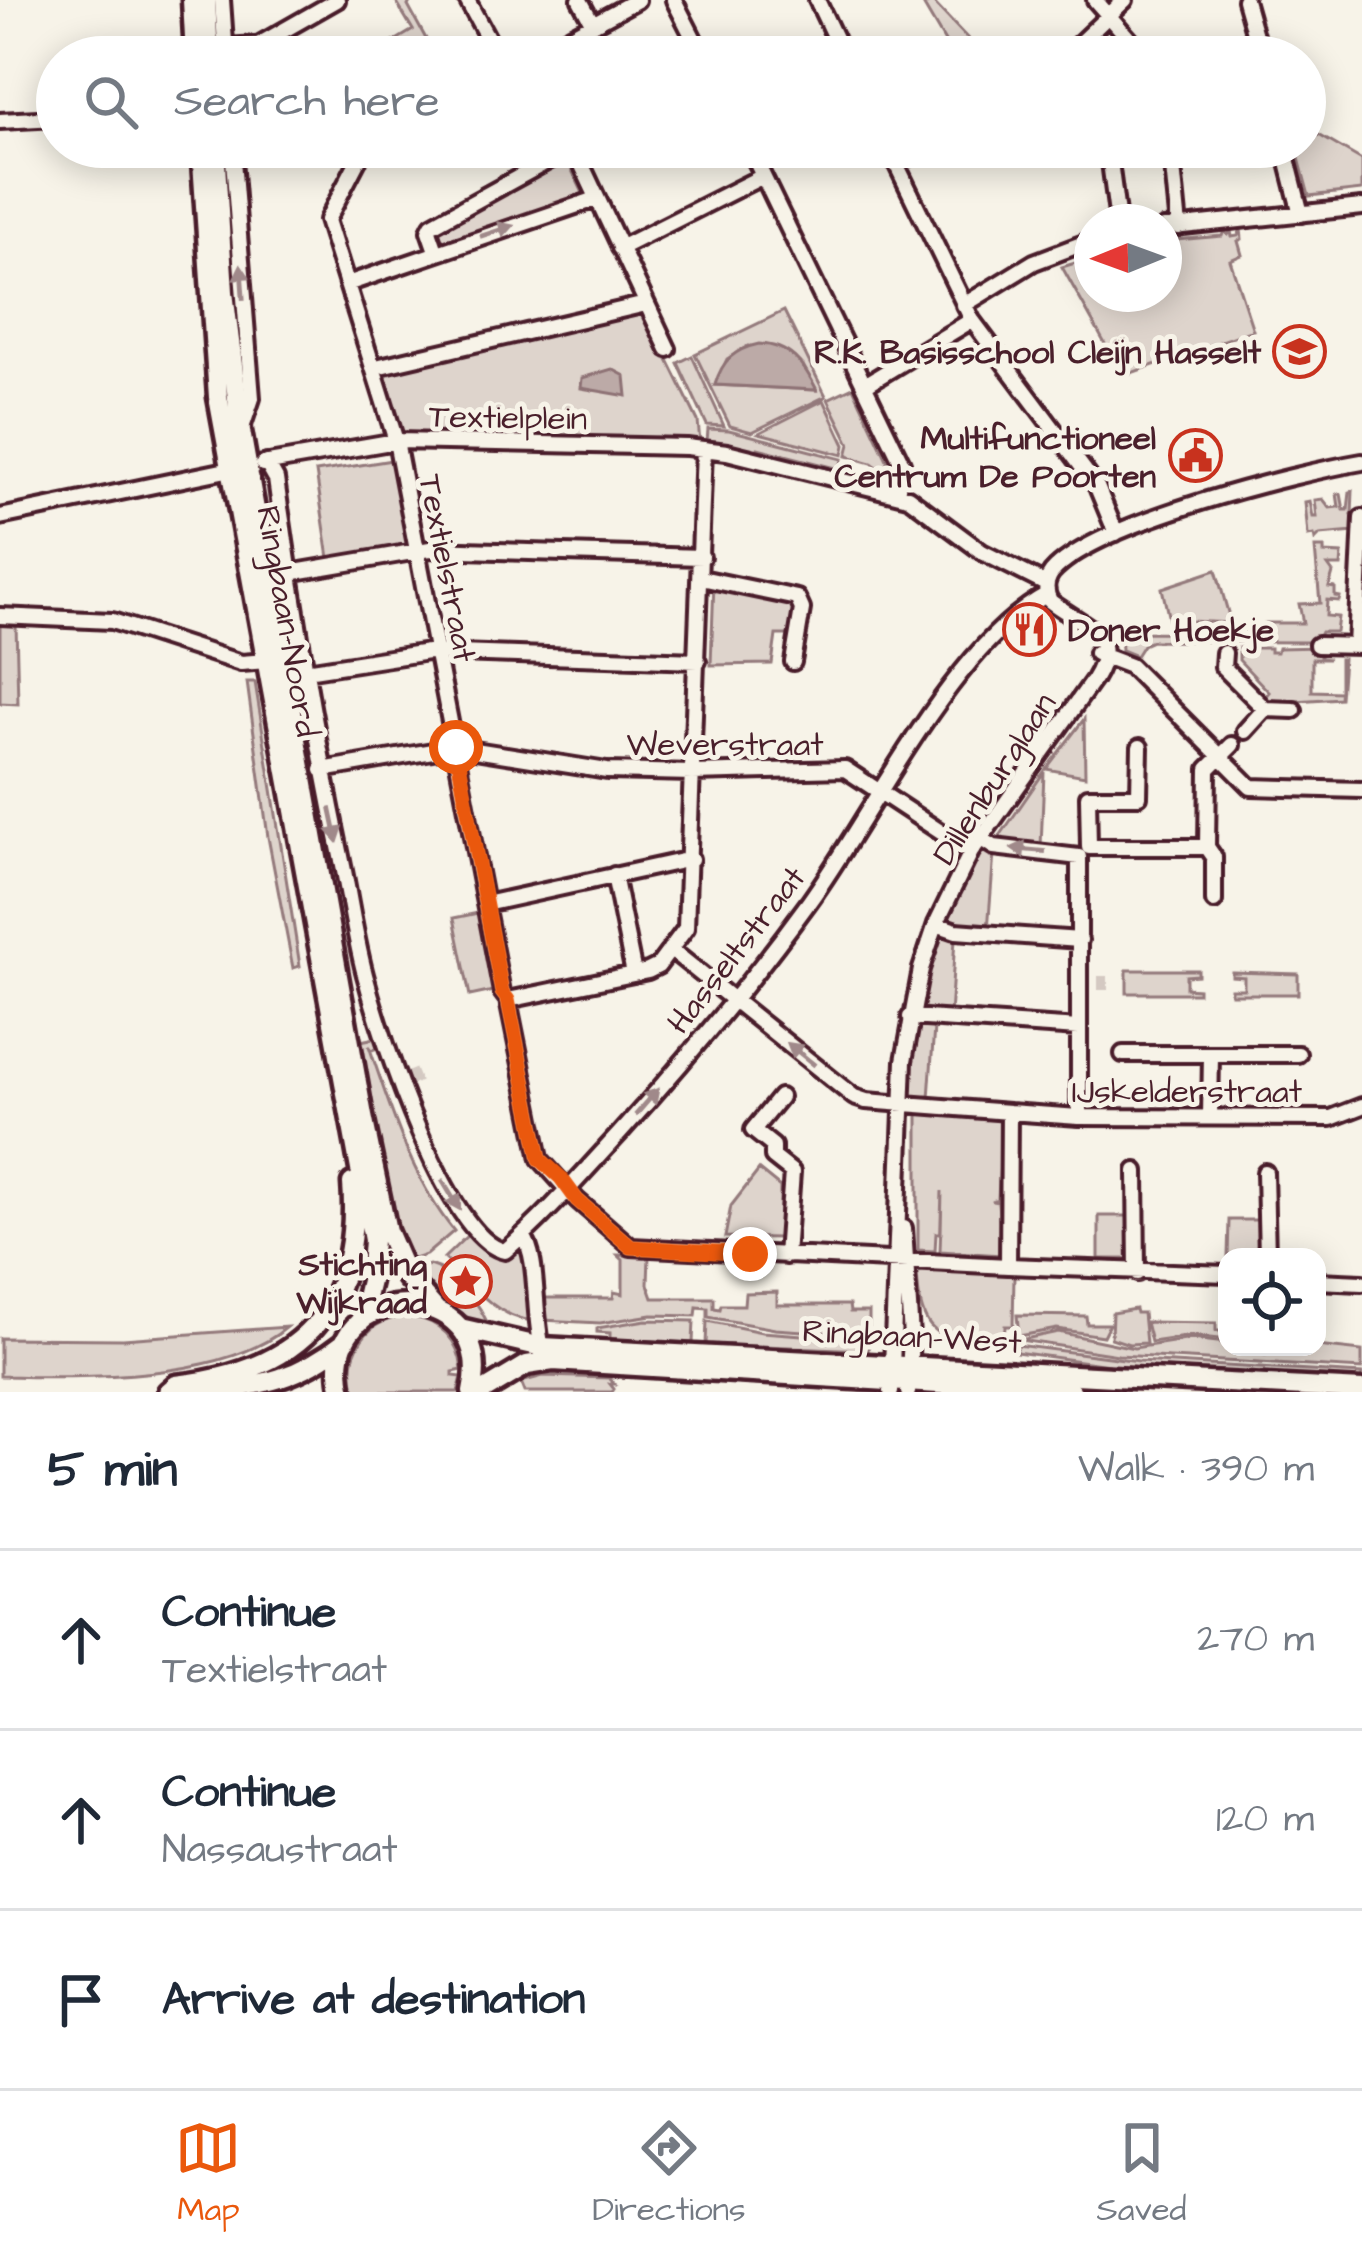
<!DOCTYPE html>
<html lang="en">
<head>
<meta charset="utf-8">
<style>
	:root { --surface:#fff; --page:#f2f2f3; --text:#1f2937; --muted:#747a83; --line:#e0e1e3; --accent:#ea580c }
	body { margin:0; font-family:"Architects Daughter",sans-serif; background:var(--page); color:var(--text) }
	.controls { position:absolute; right:36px; bottom:36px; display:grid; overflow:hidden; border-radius:24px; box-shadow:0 6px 30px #0003 }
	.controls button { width:108px; height:108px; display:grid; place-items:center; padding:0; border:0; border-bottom:3px solid var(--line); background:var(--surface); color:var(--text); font:60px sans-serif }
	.compass { position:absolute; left:1074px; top:204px; width:108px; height:108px; border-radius:50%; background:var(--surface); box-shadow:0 6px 30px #0003; rotate:269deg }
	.stop { position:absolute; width:36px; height:36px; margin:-27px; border:9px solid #ea580c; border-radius:50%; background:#fff }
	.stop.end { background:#ea580c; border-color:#fff; box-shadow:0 3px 12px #0008 }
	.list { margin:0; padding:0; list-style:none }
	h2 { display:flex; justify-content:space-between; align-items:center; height:156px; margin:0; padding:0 48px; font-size:51px }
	h2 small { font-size:39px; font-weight:400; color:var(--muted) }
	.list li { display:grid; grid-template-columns:78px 1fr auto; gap:36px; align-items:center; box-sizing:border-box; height:180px; padding:0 48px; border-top:3px solid var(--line) }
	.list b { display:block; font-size:45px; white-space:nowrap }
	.list p { margin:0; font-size:39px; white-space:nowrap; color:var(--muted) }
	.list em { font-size:39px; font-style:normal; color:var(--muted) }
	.icon { flex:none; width:66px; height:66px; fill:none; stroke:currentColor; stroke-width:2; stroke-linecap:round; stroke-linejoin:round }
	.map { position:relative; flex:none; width:1362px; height:1392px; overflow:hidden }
	.search { position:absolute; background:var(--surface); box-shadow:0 6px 30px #0003; left:36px; right:36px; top:36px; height:132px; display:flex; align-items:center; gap:30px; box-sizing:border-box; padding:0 42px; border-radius:66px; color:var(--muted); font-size:45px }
	.sheet { height:696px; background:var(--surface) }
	nav { display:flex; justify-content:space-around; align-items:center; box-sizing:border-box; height:168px; border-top:3px solid var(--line); background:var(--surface); font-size:33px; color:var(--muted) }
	nav a { display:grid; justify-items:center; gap:6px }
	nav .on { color:var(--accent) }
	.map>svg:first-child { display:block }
	.green { fill:#ded4cc; stroke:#947a7c; stroke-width:3; fill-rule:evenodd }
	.water { fill:#bcaaa7; stroke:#8e7275; stroke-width:3 }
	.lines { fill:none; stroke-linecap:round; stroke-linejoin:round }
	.street-tunnel { stroke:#d4c9c2; stroke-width:14; stroke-dasharray:14 7; stroke-linecap:butt }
	.street-casing { stroke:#4a1f2b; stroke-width:22 }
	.secondary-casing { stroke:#4a1f2b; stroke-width:27 }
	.street { stroke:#f7f3e8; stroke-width:14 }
	.secondary { stroke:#f7f3e8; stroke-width:18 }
	.oneway { fill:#a0898a }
	.route { stroke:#ea580c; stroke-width:15 }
	.labels { text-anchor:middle; stroke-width:10; stroke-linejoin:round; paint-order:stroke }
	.poi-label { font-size:33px; font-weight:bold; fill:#4a1f2b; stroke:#f7f3e8; text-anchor:end }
	.street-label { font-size:33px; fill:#4a1f2b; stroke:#f7f3e8 }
</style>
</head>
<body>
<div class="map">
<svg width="1362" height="1392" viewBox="0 0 1362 1392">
	<rect width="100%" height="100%" fill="#f7f3e8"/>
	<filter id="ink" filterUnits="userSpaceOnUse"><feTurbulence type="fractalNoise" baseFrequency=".00833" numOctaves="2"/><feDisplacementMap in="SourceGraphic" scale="24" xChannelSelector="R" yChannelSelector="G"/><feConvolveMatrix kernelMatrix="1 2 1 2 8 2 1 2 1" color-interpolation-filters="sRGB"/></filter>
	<g filter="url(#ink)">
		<path class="green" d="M395,0h16l-3,6 23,42 -16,9 -8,-7 -14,7h-20l-2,-10 12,1 30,-18z
			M931,0l3,3 51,54h-31l-30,-51z
			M1305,127l57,33v30l-53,6 -13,-49h9z
			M559,160h8l18,37 -144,48 -5,-3v-15z
			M1241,229l1,10 -4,2 4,14 -12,5 23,70 -130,46 -61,-109 30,-9v36h72v-53l58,-5 2,-5 4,4 3,-4 1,6 6,-1z
			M784,311l42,85 -74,36 -22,-6 -35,-72zM748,346l55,19 13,25 -101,-5 12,-26z
			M645,313l53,108 2,22 -299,-11 -19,-59z
			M692,356l32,70 -17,-1 -29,-62z
			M853,387l44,94 -25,-18 -25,-7 3,-12 -22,-45z
			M824,400l21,45 -2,10 -84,-22z
			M708,429l21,1 113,29 -2,10 -82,-21 -2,5 -49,-11z
			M392,460l17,85 -80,13 -13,-86z
			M1353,491l-1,24 7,1 -5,16 -34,3 -5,5 -1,-5 -6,1 -3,-34 5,-1 3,16h4l-2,-17 8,-1 7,9 9,-1 -2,-13h4l3,16h4l2,-18z
			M1315,548h9v5l18,1 -1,12h-13l5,7 -4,14 6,1v8l5,1 -1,4 -12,-1 -1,16 12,1 -2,15h-15l-4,8 -10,2 -155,-1 -9,4 -7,11 -15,-6 -1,-18 144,1 1,-10h38l-4,-19 21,-1z
			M1216,570l15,53 -62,-3 -7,-32z
			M714,582l82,22 -4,31h-16l-4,29 -61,1z
			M16,623l2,81 -18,-1v-79z
			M1320,647v11l9,1h-17v32l28,1v-33h3l-3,39 -75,5 -3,-3 7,-8 -30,-32v-12h31v4h7l1,-4z
			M247,682h8l45,284 -7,2 -25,-131z
			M1084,719l1,57 -39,-7z
			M1044,772l-3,75 -32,-5 -9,-6z
			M983,847l11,6 -6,77 -37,-6 -3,-7z
			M478,913l15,78 -23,5 -16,-78z
			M940,935l15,4 -5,76 -32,-6z
			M1127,970h71v5l-12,1v12l12,1v4h-71z
			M1232,972l66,2v20h-67v-5h13v-12l-12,-1z
			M915,1025l19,2 -5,71 -21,-3z
			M380,1037l3,9 -11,4 -3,-4c21,61 43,134 85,185l-28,24 -18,6 -14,-30 -38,-189z
			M918,1112l84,8 -4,79 -6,2 6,1 4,53 -62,-4 2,-60 -1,42h-5l-1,18 -17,-1z
			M759,1170l21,17v51l-55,-1 6,-31z
			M1099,1216h31l-1,43h-30z
			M1229,1220h31l-1,37h-31z
			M472,1231l20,20 29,-8 7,13v51l3,8 -4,5c-35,-6 -57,-38 -83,-62z
			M618,1255l31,1 -1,28 5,14h61v10l6,1 1,-4h23l1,-12 32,-1v13h72l1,7h19v17l-11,-1 3,7 -86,-6 -67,-12v-9l-11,-1 -1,9 -44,-1 -52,8 -57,-3v-22h70l1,-6 9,2v-34z
			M429,1265c28,8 52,39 61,65 -30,-15 -55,-34 -76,-59z
			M924,1270l90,5 -1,51h-8l-1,14 -66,-3 1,-4c-19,-10 -21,-41 -22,-61z
			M1135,1309l1,4h7l3,30 -17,1 -18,-6 1,-25z
			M1017,1315l69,1 1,8h22l-6,12 -46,-7 -38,7z
			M410,1316c30,5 49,23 52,54l-9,2v4l9,1 -4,15h-103c-12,-41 13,-75 55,-76z
			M646,1320l48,1 -1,22 -83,-4v-6l-13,-1v-4z
			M707,1321l55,11 107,8 -1,10 -162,-6z
			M1146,1322l70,1v8h11v9l-35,-4 -41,6z
			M287,1327c-62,54 -207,51 -287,49v-38l123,1z
			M1058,1332l76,16 58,-9 34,4 1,4 38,8 52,-9 45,5v18l-244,-14 -98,-15z
			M1017,1345l122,16 223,13v5l-253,-14 -93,-13z
			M543,1376l66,2 6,6h-5l4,5 -2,3h-87l-4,-10z"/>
		<path class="water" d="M759,344c31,1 45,20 58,46l-102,-5c7,-25 20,-36 44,-41z
			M612,369l13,7 2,20 -46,-8 1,-10z"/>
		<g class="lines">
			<path class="street-tunnel" d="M1098,983h10
				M406,1080l12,-5"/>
			<defs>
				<path id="street" d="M222,0l4,57
					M467,0l31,57
					M580,0l13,24
					M674,0l29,57
					M817,0l27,57
					M1095,0l50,57
					M1245,0l16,57
					M225,47l33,-2 79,-45
					M532,57l105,-57
					M1065,57l60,-57
					M0,121l57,-3
					M232,147l20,251 -10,30
					M365,147l-38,73 69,221 106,551 6,8 32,159 37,41 54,47 377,19 1,-154 -143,-11 -12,-4 -184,-148
					M749,147l153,316 -5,31
					M888,147l84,173 125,167 19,46
					M1108,147l10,75
					M1171,147l8,80
					M1284,147l17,67
					M579,159l25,-12
					M896,163l33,-16
					M1164,228l198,-21
					M620,248l143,-72
					M436,251l-7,-20 3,-6 127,-70 20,4 89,190
					M347,284l249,-85
					M964,305l70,-43 58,-22
					M376,367l270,-63
					M865,385l107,-65
					M267,463l9,16c18,130 40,259 67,387 8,38 13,78 24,116 14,54 81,259 138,269 41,-35 77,-77 114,-117 67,-74 131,-151 190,-232 64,-88 143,-256 237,-307
					M263,464l133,-23 291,6 40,5 181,45 74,55 64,32
					M0,517l241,-50
					M289,573l141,-24 272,8
					M701,578l96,20 5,11 -9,53
					M0,616l112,5 129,42 26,-2
					M1317,645l45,1
					M1356,646l6,-128
					M1096,653l34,13 121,121 111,3
					M1224,653l-1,14 42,42 29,1
					M306,671l122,-19 270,9
					M1245,731l20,-22
					M1140,747l-1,49h-51l1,51h118
					M322,770l134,-23 151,24 86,2 152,-4 126,83
					M980,838l14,9 85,10v260
					M614,875l20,99
					M1214,901v-44l-7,-10 1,-78 24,-24
					M485,904l206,-45
					M936,924l20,7 124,9
					M508,1000l140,-29 10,-5 28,-38 18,-479
					M910,1017l169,11
					M1123,1054h175
					M780,1097l-27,33 20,16v11l19,15 -6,84
					M1009,1112l70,5 252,1 31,-12
					M1210,1117l1,-63
					M1136,1171l1,102
					M1265,1172l2,85
					M904,1228l7,109 -3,55
					M523,1236c16,20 10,78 19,111
					M1008,1266l219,8
					M1317,1281l45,2
					M891,1392l13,-331 17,-92 15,-45 35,-72 123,-173c28,-46 -10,-52 -44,-78 -6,-12 -5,-23 6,-33 49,-47 236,-94 306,-106"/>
				<path id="secondary" d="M192,0l3,57
					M206,0l3,57
					M201,147l17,250 155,843 -3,41 -10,41
					M215,147l9,145 17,139 122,685 24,115 20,46 29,33
					M460,1328l82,19 820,43
					M168,1392l8,-7c123,-13 186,-76 176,-202
					M206,1392c58,-7 92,-13 139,-50
					M342,1392c-28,-116 157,-116 130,0
					M482,1392l45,-27 26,-4 519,31"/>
			</defs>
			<use href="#street" class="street-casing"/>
			<use href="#secondary" class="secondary-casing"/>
			<use href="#street" class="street"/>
			<use href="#secondary" class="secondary"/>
		</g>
		<defs><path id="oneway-solid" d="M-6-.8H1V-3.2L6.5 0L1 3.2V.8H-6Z" transform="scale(3)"/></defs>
		<g class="oneway">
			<use href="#oneway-solid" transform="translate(497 231) rotate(-18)"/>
			<use href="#oneway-solid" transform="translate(242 282) rotate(-94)"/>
			<use href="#oneway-solid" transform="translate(334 825) rotate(78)"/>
			<use href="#oneway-solid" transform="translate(1028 850) rotate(-175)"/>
			<use href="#oneway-solid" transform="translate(801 1054) rotate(-141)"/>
			<use href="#oneway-solid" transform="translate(647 1102) rotate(-49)"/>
			<use href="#oneway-solid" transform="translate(451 1195) rotate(59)"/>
		</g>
	</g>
	<g class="lines" filter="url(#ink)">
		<path class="route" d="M456,747l46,245 6,8 32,159 21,19 16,22 54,47 119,7"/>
	</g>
	<defs>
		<symbol id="school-ring" viewBox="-11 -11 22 22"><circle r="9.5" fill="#f7f3e8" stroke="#c8321e" stroke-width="1.5"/><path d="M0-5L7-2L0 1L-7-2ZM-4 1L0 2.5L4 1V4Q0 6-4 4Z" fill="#c8321e"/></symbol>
		<symbol id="civic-ring" viewBox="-11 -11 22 22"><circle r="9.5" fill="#f7f3e8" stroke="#c8321e" stroke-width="1.5"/><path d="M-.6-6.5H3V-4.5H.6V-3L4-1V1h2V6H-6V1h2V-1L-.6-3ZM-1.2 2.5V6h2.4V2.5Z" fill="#c8321e"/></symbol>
		<symbol id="restaurant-ring" viewBox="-11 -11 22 22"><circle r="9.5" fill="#f7f3e8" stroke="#c8321e" stroke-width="1.5"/><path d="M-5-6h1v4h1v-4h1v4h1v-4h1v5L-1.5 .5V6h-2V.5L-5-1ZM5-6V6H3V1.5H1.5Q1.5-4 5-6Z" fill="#c8321e"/></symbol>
		<symbol id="sight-ring" viewBox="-11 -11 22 22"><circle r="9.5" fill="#f7f3e8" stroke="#c8321e" stroke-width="1.5"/><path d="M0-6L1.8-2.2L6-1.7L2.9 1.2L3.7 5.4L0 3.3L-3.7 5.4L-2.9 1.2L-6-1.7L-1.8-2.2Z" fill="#c8321e"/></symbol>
	</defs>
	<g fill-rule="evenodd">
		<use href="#school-ring" x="1270" y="322" width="59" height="59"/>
		<use href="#civic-ring" x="1166" y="426" width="59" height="59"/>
		<use href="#restaurant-ring" x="1000" y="600" width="59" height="59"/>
		<use href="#sight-ring" x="436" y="1252" width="59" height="59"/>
	</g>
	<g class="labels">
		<g class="poi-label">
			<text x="1261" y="363">R.K. Basisschool Cleijn Hasselt</text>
			<text x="1156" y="449">Multifunctioneel<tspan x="1156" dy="38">Centrum De Poorten</tspan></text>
			<text x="1068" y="641" text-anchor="start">Doner Hoekje</text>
			<text x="427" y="1275">Stichting<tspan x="427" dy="38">Wijkraad</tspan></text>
		</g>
		<g class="street-label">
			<text transform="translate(508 416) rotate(1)" y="12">Textielplein</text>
			<text transform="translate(449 568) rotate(79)" y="12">Textielstraat</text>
			<text transform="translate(289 621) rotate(80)" y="12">Ringbaan-Noord</text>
			<text x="725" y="755">Weverstraat</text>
			<text transform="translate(993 778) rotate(-57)" y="12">Dillenburglaan</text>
			<text transform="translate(735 949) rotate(-52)" y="12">Hasseltstraat</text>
			<text x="1187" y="1102">IJskelderstraat</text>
			<text transform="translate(912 1335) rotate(3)" y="12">Ringbaan-West</text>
		</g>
	</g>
</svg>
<div class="controls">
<button><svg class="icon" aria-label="locate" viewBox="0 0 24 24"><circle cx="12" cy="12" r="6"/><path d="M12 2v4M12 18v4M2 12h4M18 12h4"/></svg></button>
</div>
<svg class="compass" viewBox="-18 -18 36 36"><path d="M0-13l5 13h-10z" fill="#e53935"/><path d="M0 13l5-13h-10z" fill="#747a83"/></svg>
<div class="stop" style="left:456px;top:747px"></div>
<div class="stop end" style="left:750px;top:1254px"></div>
<div class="search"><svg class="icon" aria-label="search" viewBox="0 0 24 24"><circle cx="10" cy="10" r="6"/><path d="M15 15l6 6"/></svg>Search here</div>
</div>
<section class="sheet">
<h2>5 min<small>Walk · 390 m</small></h2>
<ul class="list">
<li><svg class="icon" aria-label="ahead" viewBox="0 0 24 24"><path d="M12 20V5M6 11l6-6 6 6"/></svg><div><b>Continue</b><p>Textielstraat</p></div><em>270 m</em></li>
<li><svg class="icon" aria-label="ahead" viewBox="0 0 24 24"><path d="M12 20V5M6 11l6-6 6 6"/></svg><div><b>Continue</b><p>Nassaustraat</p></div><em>120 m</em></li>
<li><svg class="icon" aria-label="arrive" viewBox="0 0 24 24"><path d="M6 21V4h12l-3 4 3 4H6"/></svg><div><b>Arrive at destination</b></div></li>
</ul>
</section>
<nav>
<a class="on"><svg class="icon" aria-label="map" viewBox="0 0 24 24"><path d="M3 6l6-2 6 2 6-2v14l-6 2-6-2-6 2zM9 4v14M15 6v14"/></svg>Map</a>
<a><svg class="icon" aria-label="directions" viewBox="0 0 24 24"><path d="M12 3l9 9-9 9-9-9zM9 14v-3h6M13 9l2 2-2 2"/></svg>Directions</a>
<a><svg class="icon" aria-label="saved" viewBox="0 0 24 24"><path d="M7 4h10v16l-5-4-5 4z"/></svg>Saved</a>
</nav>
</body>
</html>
